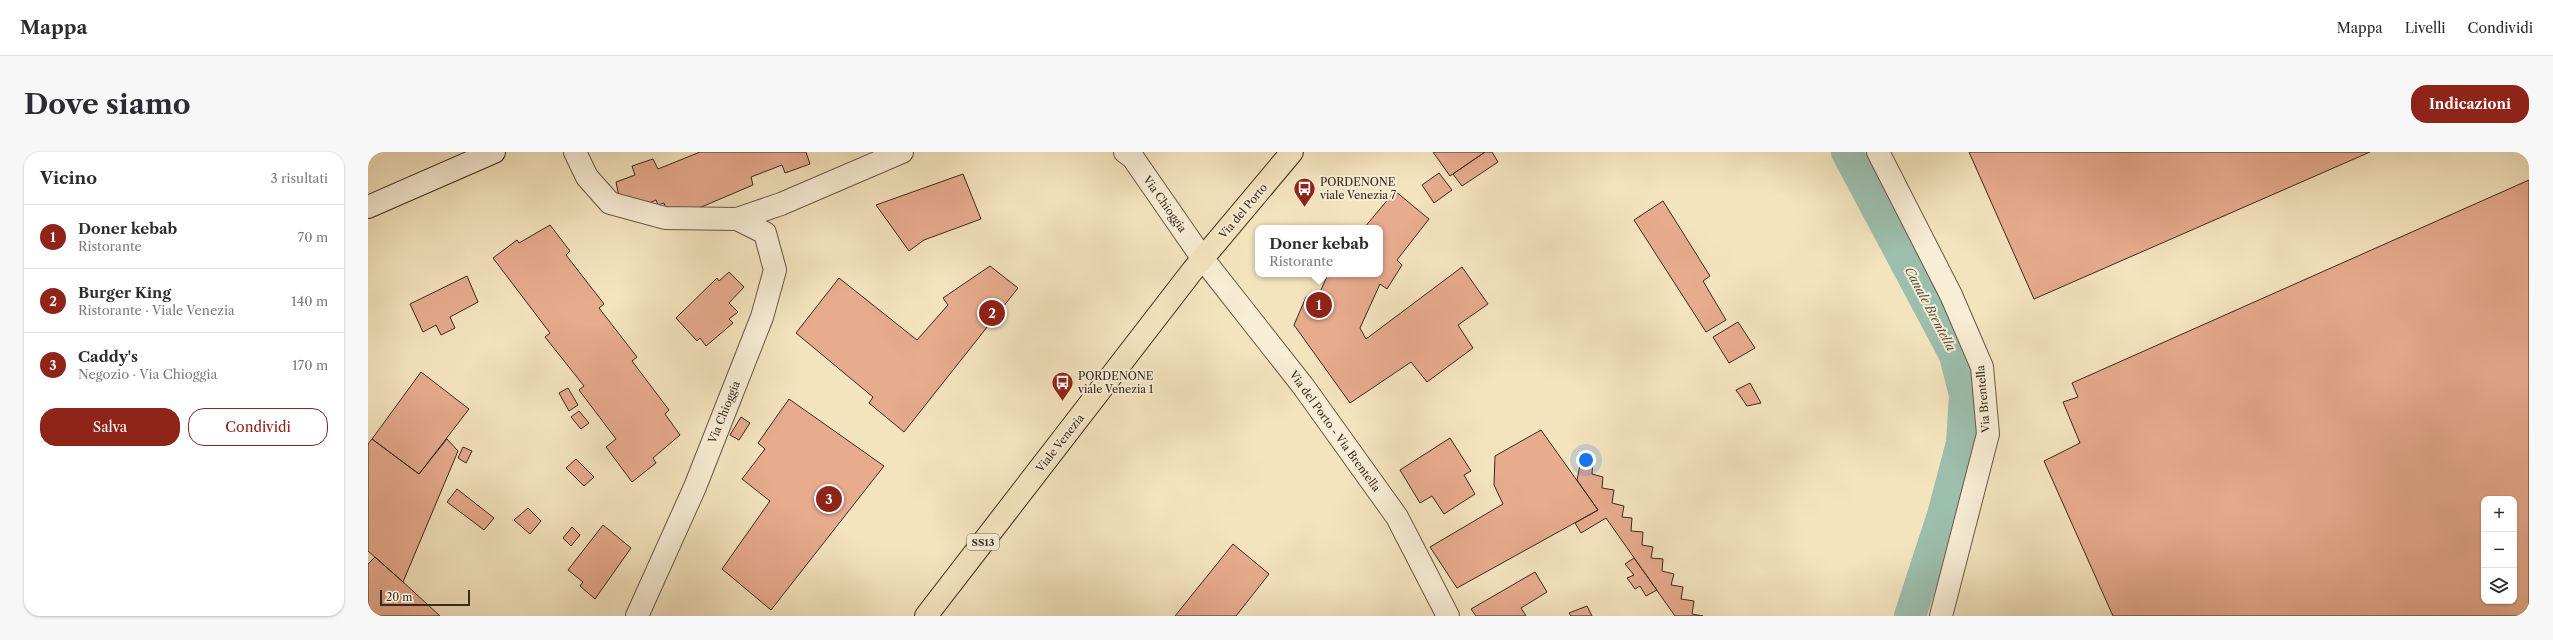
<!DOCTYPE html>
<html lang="it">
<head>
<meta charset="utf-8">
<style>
	:root { --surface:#fff; --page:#f7f7f7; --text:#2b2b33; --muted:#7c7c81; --line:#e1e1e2; --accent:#8f2418 }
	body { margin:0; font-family:"Libre Caslon Text",serif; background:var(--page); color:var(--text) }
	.controls { position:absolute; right:12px; bottom:12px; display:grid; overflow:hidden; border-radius:8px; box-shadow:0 1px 3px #0004 }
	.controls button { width:36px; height:36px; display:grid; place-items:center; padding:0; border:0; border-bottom:1px solid var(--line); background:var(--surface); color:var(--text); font:20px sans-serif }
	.scale { position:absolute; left:12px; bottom:10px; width:90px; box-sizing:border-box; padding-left:4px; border:2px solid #392920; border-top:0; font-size:11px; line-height:14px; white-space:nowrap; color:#392920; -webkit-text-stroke:3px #f8edd5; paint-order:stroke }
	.you { position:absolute; left:1218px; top:308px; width:14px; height:14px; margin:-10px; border:3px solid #fff; border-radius:50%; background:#1a73e8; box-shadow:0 0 0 6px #1a73e833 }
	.badge { display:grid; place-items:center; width:26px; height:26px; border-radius:50%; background:var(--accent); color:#fff; font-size:13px; font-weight:700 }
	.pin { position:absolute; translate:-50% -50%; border:2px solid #fff; box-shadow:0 1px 4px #0006 }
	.popup { position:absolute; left:887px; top:73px; width:128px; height:52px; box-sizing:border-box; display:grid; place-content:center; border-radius:8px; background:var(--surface); filter:drop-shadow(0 1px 3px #0005); font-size:13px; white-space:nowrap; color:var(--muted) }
	.popup b { font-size:15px; color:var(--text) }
	.popup::after { content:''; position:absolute; left:50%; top:100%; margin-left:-8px; border:8px solid transparent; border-top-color:var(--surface) }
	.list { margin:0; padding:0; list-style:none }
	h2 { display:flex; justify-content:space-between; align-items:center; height:52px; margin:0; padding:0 16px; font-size:17px }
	h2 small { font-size:13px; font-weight:400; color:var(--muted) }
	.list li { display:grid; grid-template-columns:26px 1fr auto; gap:12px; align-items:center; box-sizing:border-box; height:64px; padding:0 16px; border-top:1px solid var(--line) }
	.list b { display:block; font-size:15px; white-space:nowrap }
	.list p { margin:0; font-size:13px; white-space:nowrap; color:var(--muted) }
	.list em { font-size:13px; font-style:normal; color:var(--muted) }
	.actions { display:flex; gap:8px; padding:12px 16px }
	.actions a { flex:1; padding:9px 0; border:1px solid var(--accent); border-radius:16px; text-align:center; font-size:14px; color:var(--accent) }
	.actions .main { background:var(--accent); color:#fff }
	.icon { flex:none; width:22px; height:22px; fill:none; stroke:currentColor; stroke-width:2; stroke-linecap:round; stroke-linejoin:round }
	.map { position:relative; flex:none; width:2161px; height:464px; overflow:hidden; border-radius:16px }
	header { display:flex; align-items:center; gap:24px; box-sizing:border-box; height:56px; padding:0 20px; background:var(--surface); border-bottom:1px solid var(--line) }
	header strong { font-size:19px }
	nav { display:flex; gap:22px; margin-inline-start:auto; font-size:14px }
	.intro { display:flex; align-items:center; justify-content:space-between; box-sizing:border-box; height:96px; padding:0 24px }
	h1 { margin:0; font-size:28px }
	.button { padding:10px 18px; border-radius:16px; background:var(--accent); color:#fff; font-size:14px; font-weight:700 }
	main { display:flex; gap:24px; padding:0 24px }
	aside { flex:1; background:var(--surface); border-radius:16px; box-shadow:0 1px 3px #0004 }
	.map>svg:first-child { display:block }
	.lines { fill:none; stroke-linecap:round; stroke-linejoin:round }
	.canal { stroke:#9cbfad; stroke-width:32 }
	.building { fill:#e7ab8e; stroke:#392920; fill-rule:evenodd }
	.street-casing { stroke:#685848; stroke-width:24 }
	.secondary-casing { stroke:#392920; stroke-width:24 }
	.primary-casing { stroke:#392920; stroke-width:24 }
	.street { stroke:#f8edd5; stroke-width:22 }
	.secondary { stroke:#f8edd5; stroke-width:22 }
	.primary { stroke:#f4e4be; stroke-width:22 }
	.labels { text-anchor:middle; stroke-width:4; stroke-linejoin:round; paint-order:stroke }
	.shield { fill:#f8edd5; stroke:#726456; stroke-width:1 }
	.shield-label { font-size:10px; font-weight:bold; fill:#392920 }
	.poi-label { font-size:11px; fill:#392920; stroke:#f8edd5; text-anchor:start }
	.street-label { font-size:11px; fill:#392920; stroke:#f8edd5 }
	.water-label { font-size:12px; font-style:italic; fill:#524e43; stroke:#f8edd5 }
</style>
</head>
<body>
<header>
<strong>Mappa</strong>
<nav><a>Mappa</a><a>Livelli</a><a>Condividi</a></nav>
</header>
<div class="intro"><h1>Dove siamo</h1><a class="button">Indicazioni</a></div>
<main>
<aside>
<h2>Vicino<small>3 risultati</small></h2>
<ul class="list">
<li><span class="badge">1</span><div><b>Doner kebab</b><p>Ristorante</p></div><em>70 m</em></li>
<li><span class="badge">2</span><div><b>Burger King</b><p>Ristorante · Viale Venezia</p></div><em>140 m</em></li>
<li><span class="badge">3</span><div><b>Caddy's</b><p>Negozio · Via Chioggia</p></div><em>170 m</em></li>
</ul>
<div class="actions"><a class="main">Salva</a><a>Condividi</a></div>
</aside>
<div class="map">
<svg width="2161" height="464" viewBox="0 0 2161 464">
	<rect width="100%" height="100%" fill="#f4e4be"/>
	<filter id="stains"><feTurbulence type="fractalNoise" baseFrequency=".005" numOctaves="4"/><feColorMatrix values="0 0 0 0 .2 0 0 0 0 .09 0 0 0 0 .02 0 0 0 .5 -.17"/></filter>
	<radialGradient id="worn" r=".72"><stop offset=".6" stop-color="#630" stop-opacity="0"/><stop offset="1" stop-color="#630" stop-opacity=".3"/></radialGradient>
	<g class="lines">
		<path class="canal" d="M1479,0l108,203 10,40 -3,48 -19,72 -33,101"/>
	</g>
	<path class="building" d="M332,0h106l4,12 -25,9 -3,-8 -31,12 2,8 -54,23h-33l-2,-5 -6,2 -2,-5 -9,4 -28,-7 -3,-15 19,-7 -3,-9 21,-7 5,10z
		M1065,0h52l-35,24z
		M1117,0h7l6,10 -36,24 -9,-12z
		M1601,0h401l-336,147z
		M1071,21l13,17 -18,13 -12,-18z
		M595,22l18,45 -57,21 -15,11 -33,-46z
		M2161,28v436h-416l-69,-155 36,-18 -17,-41 15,-5 -6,-14zM2116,347h30v102h-30z
		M1027,39l34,28 -32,41 5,5 -15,24 -7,-5 -20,44 6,11 96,-72 26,37 -30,21 15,23 -46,34 -16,-20 -61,41 -56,-78 12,-28 11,2 11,-25h52v-46h-16z
		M1295,49l47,75 -7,5 23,39 -20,12 -72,-112z
		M182,73l20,26 -4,4 38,49 -5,4 38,49 -5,4 37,49 -4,4 15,21 -27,23 3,5 -24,19 -26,-35 10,-8 -37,-49 5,-4 -39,-49 5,-4 -57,-75 24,-18 2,3z
		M622,114l28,22 -114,144 -35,-29 4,-6 -77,-64 43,-55 78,62 31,-35 -5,-7z
		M361,120l15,15 -15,16 9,9 -9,7 4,4 -27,23 -6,-8 -3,3 -21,-23 41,-40 2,3z
		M99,124l11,26 -28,15 5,11 -14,7 -5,-10 -13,7 -13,-28z
		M1370,170l17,26 -26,15 -16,-26z
		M53,220l48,37 -50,65 -47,-35z
		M1382,231l11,20 -14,3 -11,-16z
		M200,236l10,17 -9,6 -10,-18z
		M421,247l95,67 -113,144 -49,-41 48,-68 -28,-22 23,-30 -7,-6z
		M211,259l10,12 -8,6 -10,-12z
		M373,265l9,6 -11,17 -9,-5z
		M1173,278l57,80 -141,78 -27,-41 73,-43 -9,-19 1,-29z
		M1082,286l21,33 -7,4 11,19 -31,20 -12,-18 -12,7 -20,-33z
		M4,287l47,35 28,-35 11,12 -55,131 -35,-31v-107z
		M95,295l9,4 -6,12 -8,-5z
		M208,307l18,18 -10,9 -18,-18z
		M1213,308l12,1 -1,13 11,3 -1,11 12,2 -2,13 12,3 -2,11 10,1 -1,13 12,1 -1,13 11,2 -2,11 12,1 -1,12 12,3 -3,11 12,2 -2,12 13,2 -2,13 11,2h-28l-69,-98 -25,15 -6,-10 23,-13 -21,-30z
		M89,337l37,29 -10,12 -37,-28z
		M160,356l13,13 -11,13 -16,-14z
		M235,373l28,23 -36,51 -15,-13 3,-4 -15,-12z
		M204,375l8,8 -9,11 -8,-8z
		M865,392l36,30 -33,42h-61z
		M7,405l27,24 38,35h-72v-52z
		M1266,406l23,32 -11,6 -6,-10 -5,3 -8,-11 7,-3 -9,-11z
		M1167,420l12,20 -26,16 5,8h-50l-5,-7z
		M1219,454l5,10h-21l-2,-3z"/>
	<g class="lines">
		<defs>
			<path id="street" d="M207,0l12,25 23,26 55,15 72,1 44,-15 121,-52
				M757,0l8,6 70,101 100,127 94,131 51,99
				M1510,0l73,143 31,72 6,67 -47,182
				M269,464l58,-129 67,-170 13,-47 -10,-37 -28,-14"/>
			<path id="secondary" d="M0,55l126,-55"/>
			<path id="primary" d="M558,464l267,-346 99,-118"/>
		</defs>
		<use href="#street" class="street-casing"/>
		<use href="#secondary" class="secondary-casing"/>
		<use href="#primary" class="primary-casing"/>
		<use href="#street" class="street"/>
		<use href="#secondary" class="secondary"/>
		<use href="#primary" class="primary"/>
	</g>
	<defs>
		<symbol id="bus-pin" viewBox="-11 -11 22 30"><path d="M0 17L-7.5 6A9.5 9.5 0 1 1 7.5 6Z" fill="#8f2418" stroke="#f8edd5"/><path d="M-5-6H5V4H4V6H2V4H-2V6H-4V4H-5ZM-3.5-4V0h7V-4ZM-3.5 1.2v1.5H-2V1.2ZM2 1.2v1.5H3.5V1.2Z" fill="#fff"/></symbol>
	</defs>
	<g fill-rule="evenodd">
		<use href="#bus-pin" x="924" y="24" width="25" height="34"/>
		<use href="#bus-pin" x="682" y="218" width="25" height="34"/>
	</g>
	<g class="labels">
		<rect class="shield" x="599" y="382" width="32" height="16" rx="3"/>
		<g class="shield-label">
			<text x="615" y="394">SS13</text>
		</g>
		<g class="poi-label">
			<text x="952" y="34">PORDENONE<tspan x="952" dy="13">viale Venezia 7</tspan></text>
			<text x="710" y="228">PORDENONE<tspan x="710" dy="13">viale Venezia 1</tspan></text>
		</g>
		<g class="street-label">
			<text transform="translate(797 52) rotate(55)" y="4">Via Chioggia</text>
			<text transform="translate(875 59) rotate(-50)" y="4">Via del Porto</text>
			<text transform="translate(1615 247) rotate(-95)" y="4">Via Brentella</text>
			<text transform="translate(356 260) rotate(-68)" y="4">Via Chioggia</text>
			<text transform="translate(967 279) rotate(54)" y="4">Via del Porto - Via Brentella</text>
			<text transform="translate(692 291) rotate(-52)" y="4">Viale Venezia</text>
		</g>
		<g class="water-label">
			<text transform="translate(1562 157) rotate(62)" y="4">Canale Brentella</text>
		</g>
	</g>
	<rect width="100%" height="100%" filter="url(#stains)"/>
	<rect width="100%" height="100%" fill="url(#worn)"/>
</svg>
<div class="controls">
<button>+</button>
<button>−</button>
<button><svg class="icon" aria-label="layers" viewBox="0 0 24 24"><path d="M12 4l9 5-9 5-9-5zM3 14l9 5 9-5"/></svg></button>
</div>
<div class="scale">20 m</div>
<div class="you"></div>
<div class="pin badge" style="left:951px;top:153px">1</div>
<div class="popup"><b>Doner kebab</b>Ristorante</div>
<div class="pin badge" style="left:624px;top:161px">2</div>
<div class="pin badge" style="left:461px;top:347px">3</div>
</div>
</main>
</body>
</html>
